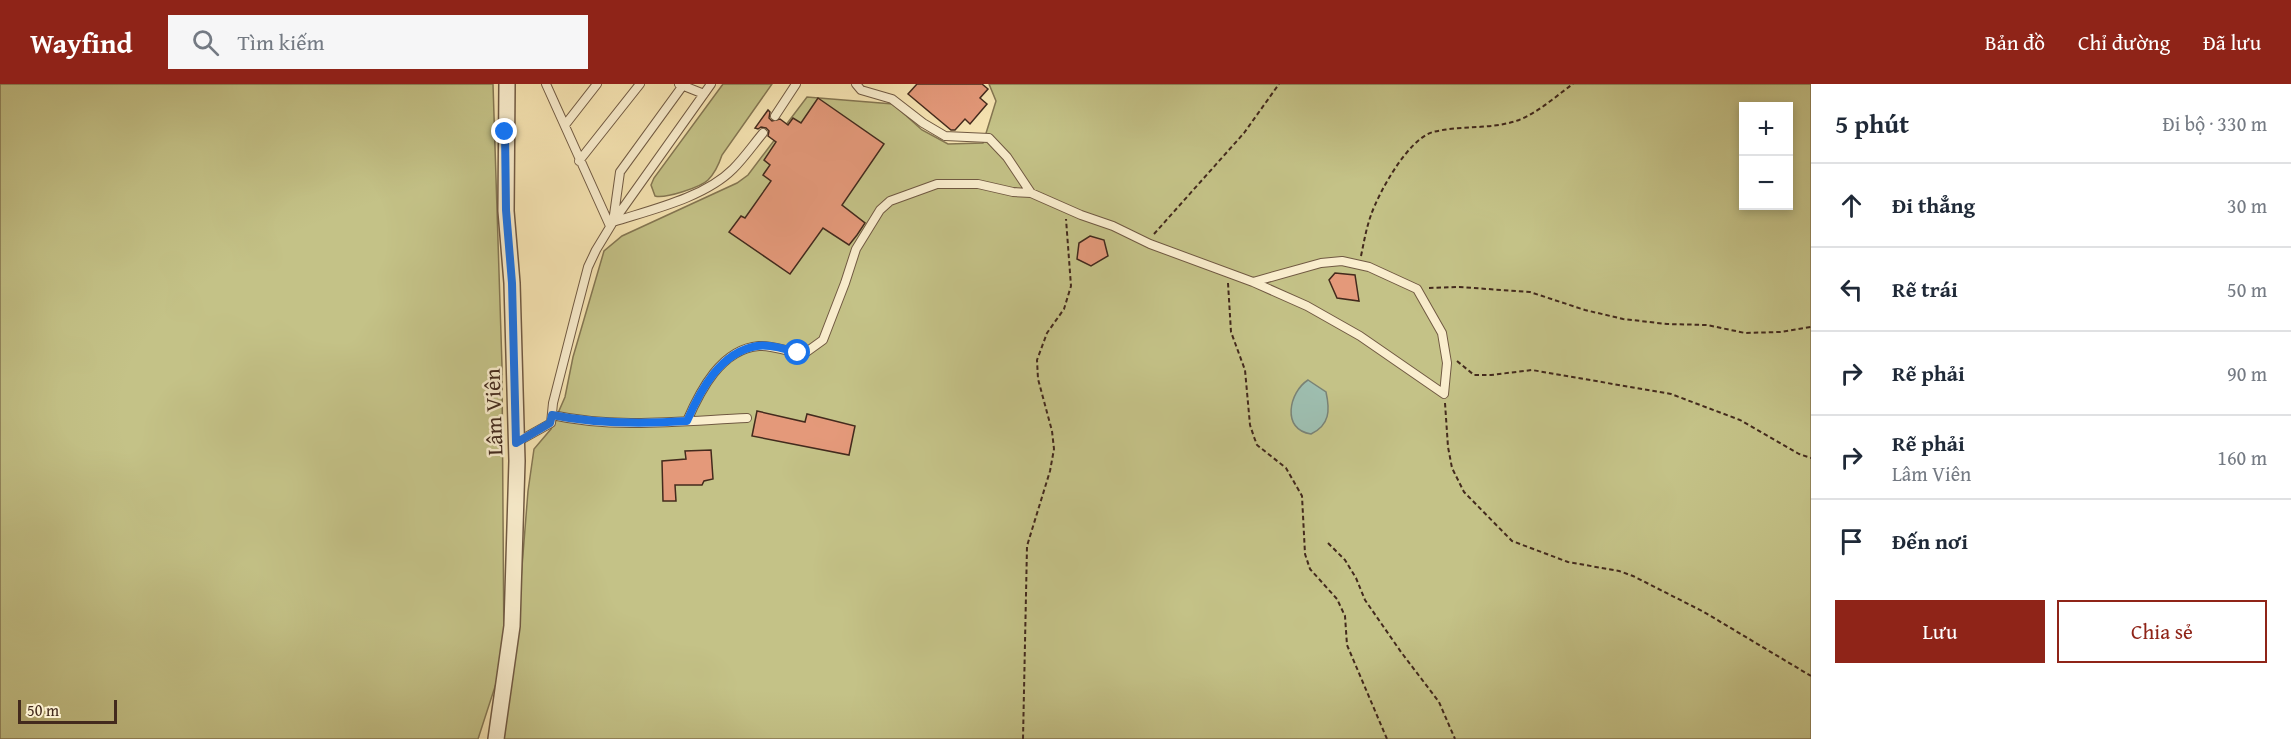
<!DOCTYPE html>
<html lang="vi">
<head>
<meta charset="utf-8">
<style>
	:root { --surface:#fff; --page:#f6f6f7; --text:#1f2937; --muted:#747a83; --line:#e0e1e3; --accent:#8f2418 }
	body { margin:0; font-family:"Gentium Book Plus",serif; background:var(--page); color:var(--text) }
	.controls { position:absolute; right:18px; top:18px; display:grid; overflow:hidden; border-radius:0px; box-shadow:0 3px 9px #0003 }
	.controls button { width:54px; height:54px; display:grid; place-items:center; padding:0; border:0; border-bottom:2px solid var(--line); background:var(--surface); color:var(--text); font:30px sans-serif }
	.scale { position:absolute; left:18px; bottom:15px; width:99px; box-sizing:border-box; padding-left:6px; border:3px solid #432a1d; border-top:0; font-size:16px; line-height:21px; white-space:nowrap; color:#432a1d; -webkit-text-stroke:4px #faeece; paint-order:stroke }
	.stop { position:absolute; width:18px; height:18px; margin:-14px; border:4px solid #1a73e8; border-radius:50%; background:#fff }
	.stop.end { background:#1a73e8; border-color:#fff; box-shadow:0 2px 6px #0008 }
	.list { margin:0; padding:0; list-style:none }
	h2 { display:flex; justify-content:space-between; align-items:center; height:78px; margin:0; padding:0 24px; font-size:26px }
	h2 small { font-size:20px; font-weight:400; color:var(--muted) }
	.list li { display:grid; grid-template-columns:39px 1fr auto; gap:18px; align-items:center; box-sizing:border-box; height:84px; padding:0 24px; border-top:2px solid var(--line) }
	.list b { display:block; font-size:22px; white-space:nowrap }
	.list p { margin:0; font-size:20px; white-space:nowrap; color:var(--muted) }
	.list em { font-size:20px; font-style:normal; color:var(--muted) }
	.actions { display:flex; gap:12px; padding:18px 24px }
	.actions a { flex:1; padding:14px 0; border:2px solid var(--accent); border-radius:0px; text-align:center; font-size:21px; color:var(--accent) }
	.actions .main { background:var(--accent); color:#fff }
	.icon { flex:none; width:33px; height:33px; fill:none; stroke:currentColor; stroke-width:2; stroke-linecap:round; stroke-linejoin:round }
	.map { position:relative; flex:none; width:1811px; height:655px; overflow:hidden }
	header { display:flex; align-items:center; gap:36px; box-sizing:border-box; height:84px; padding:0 30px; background:var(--accent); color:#fff }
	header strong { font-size:28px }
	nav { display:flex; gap:33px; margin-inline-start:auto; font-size:21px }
	.search { width:420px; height:54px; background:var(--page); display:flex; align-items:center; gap:15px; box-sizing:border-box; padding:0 21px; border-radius:0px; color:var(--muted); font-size:22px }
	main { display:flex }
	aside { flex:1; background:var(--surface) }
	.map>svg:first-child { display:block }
	.green { fill:#c4c287; stroke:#847652; stroke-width:1.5; fill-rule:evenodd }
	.water { fill:#9ebfb1; stroke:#7a8376; stroke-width:1.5 }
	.building { fill:#e4997a; stroke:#432a1d; stroke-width:1.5 }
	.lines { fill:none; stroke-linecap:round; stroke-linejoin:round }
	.service-casing { stroke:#705942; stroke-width:10 }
	.minor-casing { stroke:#705942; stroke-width:18 }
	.path { stroke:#432a1d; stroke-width:2; stroke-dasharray:4.5 3; stroke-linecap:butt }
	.service { stroke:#faeece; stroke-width:8 }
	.minor { stroke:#faeece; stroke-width:15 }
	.route { stroke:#1a73e8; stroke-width:8 }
	.labels { text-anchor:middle; stroke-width:5; stroke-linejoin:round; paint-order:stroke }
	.street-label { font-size:22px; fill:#432a1d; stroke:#faeece }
</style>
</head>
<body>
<header>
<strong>Wayfind</strong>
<div class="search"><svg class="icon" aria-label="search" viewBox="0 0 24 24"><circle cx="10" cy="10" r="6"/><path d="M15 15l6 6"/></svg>Tìm kiếm</div>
<nav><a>Bản đồ</a><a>Chỉ đường</a><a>Đã lưu</a></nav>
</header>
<main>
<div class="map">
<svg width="1811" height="655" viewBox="0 0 1811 655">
	<rect width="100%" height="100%" fill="#f7e5b3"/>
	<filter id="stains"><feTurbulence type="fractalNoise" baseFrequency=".00333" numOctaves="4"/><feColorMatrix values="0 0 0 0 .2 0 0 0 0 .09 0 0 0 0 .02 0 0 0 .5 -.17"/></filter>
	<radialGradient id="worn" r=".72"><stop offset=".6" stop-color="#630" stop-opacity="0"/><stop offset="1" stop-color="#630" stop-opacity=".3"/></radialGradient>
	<path class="green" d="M0,0h493l9,282 2,293 -26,80h-478z
		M723,0h49l-50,71c-3,9 -7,18 -14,25 -7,7 -43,19 -53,16l-4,-11 3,-7z
		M989,0h822v655h-1307l16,-147 8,-101 6,-42 17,-20 14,-32 8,-40 31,-106 18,-15 115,-53 11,-8 59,-78 86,7 29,26 26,14 35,-1 13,-42zM1744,22h44v100h-44z"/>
	<path class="water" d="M1308,296l18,12c4,18 4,33 -15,42 -30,-4 -22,-42 -3,-54z"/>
	<path class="building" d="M917,0h65l6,5 -8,9 7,6 -17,20 -5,-5 -10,11h-4l-43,-36z
		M818,14l66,46 -42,61 23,18 -8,12 -8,10 -26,-17 -33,46 -61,-42 12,-16 4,2 26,-37 -8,-6 7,-10 -6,-5 12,-18 -8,-6 1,-5 -3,-3 -5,-1 -3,2 -3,-1 13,-18 2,2 -1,6 3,3 8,-2 8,6 5,-7 8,5z
		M1090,152l14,4 4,16 -17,10 -14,-7 2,-16z
		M1335,189l20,2 4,26 -22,-3 -8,-18z
		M757,327l48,11 2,-8 48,12 -6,29 -97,-19z
		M711,366l2,29 -9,2 -2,4h-27l1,16h-13l-1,-40 24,-2 -1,-8z"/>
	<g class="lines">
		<defs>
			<path id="service" d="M546,0l64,142
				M679,0l25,10
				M684,0l-64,88 -7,50c37,-12 91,-24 120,-53 11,-11 20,-24 30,-36
				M856,0l5,6 31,9 31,24 22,13 44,2 18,19 24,36
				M775,32l21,-32
				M565,41l32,-41
				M579,77l61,-77
				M552,331c63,14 130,6 195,3
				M687,337c13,-30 34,-72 72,-75 15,-1 30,7 46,7l18,-13 22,-57 11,-34 24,-39 10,-9 47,-17h41l35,8 18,1 50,22 32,11 37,18 103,38 54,24 53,30 84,58 3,-31 -5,-30 -25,-44 -48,-22 -27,-6 -21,2 -68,19
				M517,358l34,-19 2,-20 24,-94 11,-42 8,-17 17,-28 98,-138"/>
			<path id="minor" d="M496,655l16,-113 5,-165 -5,-178 -6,-72 1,-127"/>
		</defs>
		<use href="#service" class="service-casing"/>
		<use href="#minor" class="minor-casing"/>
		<path class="path" d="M1154,150l90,-101 35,-49
			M1361,172c3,-14 5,-27 10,-41 8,-23 37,-76 62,-83 28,-7 58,-2 86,-12 20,-8 37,-24 54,-36
			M1228,199l3,49 14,38 5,55 4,12 3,8 29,23 16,28 3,58 5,15 27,30 8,17 2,29 40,94
			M1429,204l30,-1 71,5 55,18 38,9 44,5 40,1 38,8 35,-1 31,-5
			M1457,277l17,14h17l41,-5 139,24 69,26 59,34 12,4
			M1445,319l3,44 4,21 12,24 48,49 56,21 51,9 14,5 71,36 107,64
			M1328,459l17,17 11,18 9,22 36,52 38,50 16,37
			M1023,655l4,-193 23,-75 4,-22 -2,-18 -14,-52 -1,-19 10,-27 17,-24 7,-23 -5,-67"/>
		<use href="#service" class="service"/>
		<use href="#minor" class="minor"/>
	</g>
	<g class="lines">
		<path class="route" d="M505,48l1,78 6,73 4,160 34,-20 2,-8c44,9 89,9 135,6 13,-30 33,-69 70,-75 13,-2 29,3 41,7"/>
	</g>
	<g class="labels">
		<g class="street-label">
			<text transform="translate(493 328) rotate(-92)" y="8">Lâm Viên</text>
		</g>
	</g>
	<rect width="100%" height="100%" filter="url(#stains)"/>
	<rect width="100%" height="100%" fill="url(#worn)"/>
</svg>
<div class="controls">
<button>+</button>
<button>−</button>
</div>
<div class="scale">50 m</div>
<div class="stop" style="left:798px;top:269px"></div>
<div class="stop end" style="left:505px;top:48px"></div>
</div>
<aside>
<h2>5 phút<small>Đi bộ · 330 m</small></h2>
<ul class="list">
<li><svg class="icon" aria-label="ahead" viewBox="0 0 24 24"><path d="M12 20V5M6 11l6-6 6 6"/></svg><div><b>Đi thẳng</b></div><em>30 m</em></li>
<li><svg class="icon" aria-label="left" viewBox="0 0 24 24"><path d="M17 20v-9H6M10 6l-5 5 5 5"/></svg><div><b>Rẽ trái</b></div><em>50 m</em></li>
<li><svg class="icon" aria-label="right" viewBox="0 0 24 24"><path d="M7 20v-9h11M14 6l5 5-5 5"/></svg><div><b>Rẽ phải</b></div><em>90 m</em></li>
<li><svg class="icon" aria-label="right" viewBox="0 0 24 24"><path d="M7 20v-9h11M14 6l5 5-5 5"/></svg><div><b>Rẽ phải</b><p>Lâm Viên</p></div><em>160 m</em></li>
<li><svg class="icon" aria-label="arrive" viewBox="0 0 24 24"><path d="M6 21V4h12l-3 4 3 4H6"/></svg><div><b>Đến nơi</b></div></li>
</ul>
<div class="actions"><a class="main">Lưu</a><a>Chia sẻ</a></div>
</aside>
</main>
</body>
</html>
